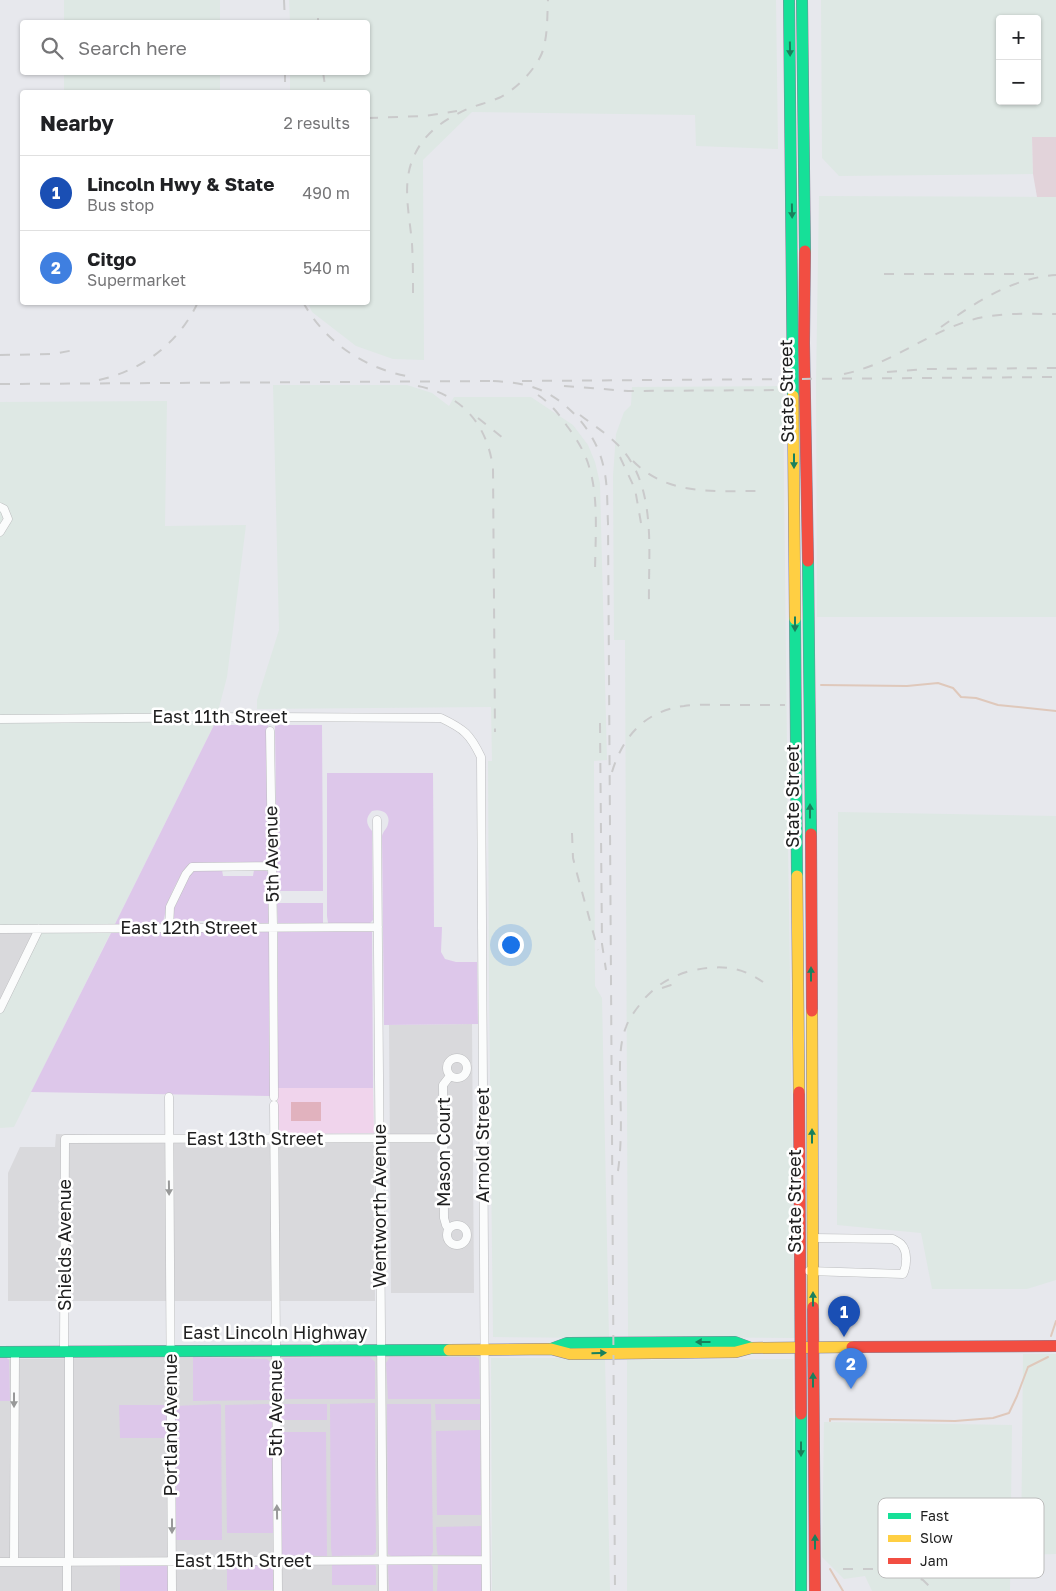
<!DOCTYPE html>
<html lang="en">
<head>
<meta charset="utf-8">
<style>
	:root { --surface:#fff; --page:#f2f2f2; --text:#202124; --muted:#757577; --line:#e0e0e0; --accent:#111827 }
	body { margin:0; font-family:"Golos Text",sans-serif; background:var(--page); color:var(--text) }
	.controls { position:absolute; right:15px; top:15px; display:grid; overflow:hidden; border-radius:5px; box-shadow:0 1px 4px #0004 }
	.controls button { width:45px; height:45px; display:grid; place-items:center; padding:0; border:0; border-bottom:1px solid var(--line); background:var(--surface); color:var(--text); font:25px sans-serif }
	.you { position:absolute; left:510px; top:944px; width:18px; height:18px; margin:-12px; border:4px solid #fff; border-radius:50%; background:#1a73e8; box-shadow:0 0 0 8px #1a73e833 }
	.badge { display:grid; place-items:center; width:32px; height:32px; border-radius:50%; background:var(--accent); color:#fff; font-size:16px; font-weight:700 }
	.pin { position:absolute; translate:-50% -41px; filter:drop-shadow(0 1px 2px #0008) }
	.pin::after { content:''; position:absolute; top:26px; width:18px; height:15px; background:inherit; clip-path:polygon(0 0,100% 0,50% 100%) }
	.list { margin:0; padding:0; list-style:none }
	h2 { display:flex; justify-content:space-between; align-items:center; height:65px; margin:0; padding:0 20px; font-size:21px }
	h2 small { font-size:16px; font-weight:400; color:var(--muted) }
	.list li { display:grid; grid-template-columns:32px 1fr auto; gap:15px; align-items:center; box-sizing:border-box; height:75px; padding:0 20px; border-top:1px solid var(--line) }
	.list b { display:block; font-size:19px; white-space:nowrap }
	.list p { margin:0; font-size:16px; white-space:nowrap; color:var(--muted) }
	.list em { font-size:16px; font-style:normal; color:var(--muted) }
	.icon { flex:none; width:28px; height:28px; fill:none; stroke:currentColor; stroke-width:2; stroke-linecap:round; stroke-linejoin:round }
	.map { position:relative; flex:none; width:1056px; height:1591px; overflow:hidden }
	.search { position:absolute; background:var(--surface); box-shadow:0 1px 4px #0004; left:20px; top:20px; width:350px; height:55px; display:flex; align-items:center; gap:12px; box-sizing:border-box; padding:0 18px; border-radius:5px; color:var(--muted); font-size:19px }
	.panel { position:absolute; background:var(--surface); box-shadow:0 1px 4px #0004; left:20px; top:90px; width:350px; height:215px; border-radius:5px }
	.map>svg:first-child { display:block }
	.residential { fill:#d9d9dc }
	.industrial { fill:#dee8e4; fill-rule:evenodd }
	.grass { fill:#ddc7ea }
	.wetland { fill:#e2d3da }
	.park { fill:#f0d4ec }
	.pitch { fill:#e1b2be }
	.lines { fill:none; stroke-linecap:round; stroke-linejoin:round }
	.stream { stroke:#dfc8bb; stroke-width:2 }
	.street-casing { stroke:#bcbdbf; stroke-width:9 }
	.fast-casing { stroke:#858097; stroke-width:12 }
	.slow-casing { stroke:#858097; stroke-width:12 }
	.jam-casing { stroke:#858097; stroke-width:12 }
	.street { stroke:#fbfcfc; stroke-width:8 }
	.fast { stroke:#16e098; stroke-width:11 }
	.slow { stroke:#ffcf43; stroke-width:11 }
	.jam { stroke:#f24e42; stroke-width:11 }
	.rail { stroke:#cacacb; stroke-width:2; stroke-dasharray:10 10; stroke-linecap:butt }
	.oneway { fill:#1a805c }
	.oneway2 { fill:#989999 }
	.labels { text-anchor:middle; stroke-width:5; stroke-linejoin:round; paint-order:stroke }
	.street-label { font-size:18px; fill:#1f1f1f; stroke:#fff }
	.key { fill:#fff; stroke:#bcbcbc; stroke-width:1 }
	.key-label { font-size:14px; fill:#1f1f1f }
</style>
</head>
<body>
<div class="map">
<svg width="1056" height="1591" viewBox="0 0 1056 1591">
	<rect width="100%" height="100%" fill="#e7e8ed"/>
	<path class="residential" d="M0,933h33l-33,67z
		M472,1024l2,269h-83l-2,-268z
		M56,1134l318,8 1,159h-367v-128l12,-26h35z
		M480,1355l2,236h-482v-232z"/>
	<path class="industrial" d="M64,0h156v22h-156z
		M289,0h487l2,149 -82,-3 -1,-31 -223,-3 -49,48 1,200 -31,-1 -37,-13 -44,-34 -4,-9 60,-1v-210h-78v-19l78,-1v-50h-78z
		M821,0h235v137h-24l1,37 -194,2 -17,-18zM1000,19h37v82h-37z
		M64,73h156v19h-156z
		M819,196l237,1v420h-239l-1,-234z
		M273,385h134l25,8 17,13 5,-9h77l42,28 15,20 7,17 5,21 7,277 -13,1 1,225 7,12 7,340 -116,-1 -4,-350 -1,-226h4l-1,-54 -234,2v-9l22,-70z
		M783,386l5,454 7,498 -167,-1 -3,-697h-11l-1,-164 3,-42 8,-22 7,-7 1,-18z
		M167,401l-2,125 81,-1 -19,152 -12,46 -201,404 -14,1v-128l33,-67h-33v-531z
		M838,812l218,4v464l-29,9h-95l-11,-56 -84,-8z
		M1023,1354h33v200l-35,1z
		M491,1358h114l5,233h-118z
		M793,1359v232h-166v-231z
		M824,1422l188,3 -2,166h-138l-7,-15 -21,3 -22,-22z"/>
	<path class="grass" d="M214,725h54l1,134 -4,3 -74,1c-9,6 -21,32 -24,43 -3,7 -1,14 -7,18h-45z
		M275,725h47l1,166h-46z
		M327,773h106l1,154h8l-1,25 4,7 11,3h21l1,62 -94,1 -2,-189c1,-5 5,-7 6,-12 3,-11 -7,-16 -16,-13 -7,7 -6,13 0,20l1,89 -3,3h-42l-1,-7z
		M264,869l4,3 1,49 -1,2 -13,1 -3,-3h-66v3l-11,-1 -2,-2 1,-13 16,-34 3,-3 29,-1 1,6h30l1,-6z
		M277,903h46v20h-45z
		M372,930l1,158h-96l1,-156z
		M112,931h157l1,4v161l-239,-4z
		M0,1357h6l3,3 1,41h-10z
		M193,1357l74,2 3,3 1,37 -1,1 -77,1z
		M370,1357l5,5v37h-95v-36l2,-4 3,-1z
		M390,1357h86l3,2 1,40h-92l-2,-36z
		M375,1403l1,149 -3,3 -41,1 -1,-8 -1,-144z
		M219,1404l2,1 1,135h-47l-1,-134z
		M269,1404l3,3 1,126h-46l-2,-128z
		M282,1404h45v16h-47v-14z
		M387,1404h44l2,148 -2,4h-40l-3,-2z
		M435,1404h45v16h-44z
		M119,1405h46l2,2v31h-47z
		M480,1430l1,85h-44l-1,-84z
		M280,1432h46l1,124 -46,-1z
		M481,1526v30l-43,-1 -1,-4 -1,-24z
		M390,1564h41l2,3v24h-44l-1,-25z
		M438,1564h43l1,27h-45z
		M270,1565l3,2v23h-46v-24z
		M332,1565h43l1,2v18h-44z
		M120,1566h46l2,1v24h-48z"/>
	<path class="wetland" d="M1032,137h24v60h-19l-4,-23z"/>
	<path class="park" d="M277,1088h96l1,45 -95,1z"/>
	<path class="pitch" d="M291,1102h30v19h-30z"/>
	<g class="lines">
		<path class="stream" d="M821,685l86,1 31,-3 15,5 8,9 15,1 22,7 58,6
			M1051,1336l5,-15
			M830,1421v-2l125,2 38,-3 16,-5 8,-17 11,-29 20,-10
			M830,1569l13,22"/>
		<defs>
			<path id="street" d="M0,507l4,2 4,10 -8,13
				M0,719l270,-2 171,1c23,11 29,16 40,39l5,834
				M270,731l3,196 1,170
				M377,820l6,771
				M169,928l1,-21 16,-33 6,-7 80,-1
				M0,929l378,-2
				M0,1009l39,-80
				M447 1068a10 10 0 1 1 20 0a10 10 0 1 1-20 0Z
				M169,1097l3,494
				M274,1105l4,486
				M447 1235a10 10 0 1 1 20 0a10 10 0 1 1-20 0Z
				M449,1229l-3,-4 -2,-7 -1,-133 7,-9
				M809,1271l94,3c4,-8 5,-23 -2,-30 -2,-2 -5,-3 -8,-5l-80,-1
				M64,1351l1,-212 379,-1
				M69,1351v211
				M0,1562l485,-2
				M14,1562l1,-210
				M67,1562v29"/>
			<path id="fast" d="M789,0l4,396
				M802,0l3,251
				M808,561l3,273
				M795,619l2,257
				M551,1349l16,-6 168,-1 16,6
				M0,1352l449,-2
				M801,1414v177"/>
			<path id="slow" d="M793,396l2,223
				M797,876l2,216
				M812,1011l1,296
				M449,1350l102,-1 19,5 166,-2 15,-4 101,-1"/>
			<path id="jam" d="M805,251l-1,92 4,218
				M811,834l1,177
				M799,1092l2,322
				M813,1307l2,284
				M852,1347l204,-1"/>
		</defs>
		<use href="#street" class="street-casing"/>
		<use href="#fast" class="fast-casing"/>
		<use href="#slow" class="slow-casing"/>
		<use href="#jam" class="jam-casing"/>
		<use href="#street" class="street"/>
		<use href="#fast" class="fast"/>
		<use href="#slow" class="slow"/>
		<use href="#jam" class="jam"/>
		<path class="rail" d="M284,0l1,22
			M318,18v4
			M285,72v20
			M323,72l3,20
			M368,118l57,-2 32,-5
			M884,274h152
			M413,293c0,-16 0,-33 -1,-49 -2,-27 -10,-57 0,-83 10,-28 34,-43 60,-54 10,-3 20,-6 29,-10 16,-9 34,-27 41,-44 6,-17 5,-36 6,-53
			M303,302c22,41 64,68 109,75
			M941,327c35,-25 71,-49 115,-52
			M0,355l54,-1 20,-4
			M887,372l41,-3 128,-1
			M844,374c47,-10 80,-39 124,-53 28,-9 59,-7 88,-7
			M99,380c44,-10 80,-37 99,-78
			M493,381c18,1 36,3 52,11 29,15 53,45 59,77 4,18 3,36 4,54l7,1068
			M522,381l534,-4
			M0,384l500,-3
			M418,386c44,9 69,38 75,82l2,264
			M564,386l64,5 156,-1
			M538,395c12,8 21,19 29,31 10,13 19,28 23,44 9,31 5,73 5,105
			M580,415c13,10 26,18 37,29 41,40 31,107 32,159
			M478,418l30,24
			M620,457l15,32 6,34
			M633,461c34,35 83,30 127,30
			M600,723l2,221 4,26
			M612,772c11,-36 33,-61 72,-66 11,-2 23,-1 35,-1 22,0 44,0 66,0
			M572,833l1,25 3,12 22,80
			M662,988l9,-3 10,-2
			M618,1171c4,-29 3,-58 2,-88 0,-19 -1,-38 6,-56 4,-11 12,-20 19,-29 13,-14 27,-22 45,-27 28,-6 49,-6 73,11
			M843,1569h106
			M902,1572l21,8 11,11"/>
	</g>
	<defs><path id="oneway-solid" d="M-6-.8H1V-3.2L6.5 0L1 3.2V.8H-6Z" transform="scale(1.25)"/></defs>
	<g class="oneway">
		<use href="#oneway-solid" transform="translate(790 49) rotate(89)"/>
		<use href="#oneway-solid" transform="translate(792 211) rotate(89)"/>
		<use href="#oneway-solid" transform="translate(794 461) rotate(90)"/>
		<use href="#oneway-solid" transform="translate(795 624) rotate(90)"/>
		<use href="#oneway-solid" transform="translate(810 811) rotate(-90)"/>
		<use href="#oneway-solid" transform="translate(811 974) rotate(-90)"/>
		<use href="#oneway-solid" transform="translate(812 1136) rotate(-90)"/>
		<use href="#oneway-solid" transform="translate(813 1299) rotate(-90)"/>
		<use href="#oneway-solid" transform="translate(703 1342) rotate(180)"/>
		<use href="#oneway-solid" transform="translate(599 1353) rotate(-1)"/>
		<use href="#oneway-solid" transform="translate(813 1380) rotate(-90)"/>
		<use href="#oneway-solid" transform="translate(801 1449) rotate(90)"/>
		<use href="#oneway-solid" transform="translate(815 1542) rotate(-90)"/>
	</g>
	<g class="oneway2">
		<use href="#oneway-solid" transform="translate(169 1188) rotate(89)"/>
		<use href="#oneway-solid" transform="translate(14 1400) rotate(90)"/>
		<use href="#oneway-solid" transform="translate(277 1512) rotate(-91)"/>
		<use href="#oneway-solid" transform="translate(172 1526) rotate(90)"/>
	</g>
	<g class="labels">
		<g class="street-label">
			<text transform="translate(787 391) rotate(-91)" y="6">State Street</text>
			<text x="220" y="723">East 11th Street</text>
			<text transform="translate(793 796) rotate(-90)" y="6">State Street</text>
			<text transform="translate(272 854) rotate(-91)" y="6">5th Avenue</text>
			<text x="189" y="934">East 12th Street</text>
			<text x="255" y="1145">East 13th Street</text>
			<text transform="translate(483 1145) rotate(-90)" y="6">Arnold Street</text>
			<text transform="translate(444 1152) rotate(-90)" y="6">Mason Court</text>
			<text transform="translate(795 1201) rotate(-90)" y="6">State Street</text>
			<text transform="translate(380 1206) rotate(-90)" y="6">Wentworth Avenue</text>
			<text transform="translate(65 1245) rotate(-90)" y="6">Shields Avenue</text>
			<text x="275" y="1339">East Lincoln Highway</text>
			<text transform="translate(276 1408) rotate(-90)" y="6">5th Avenue</text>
			<text transform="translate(171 1425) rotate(-90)" y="6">Portland Avenue</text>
			<text x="243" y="1567">East 15th Street</text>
		</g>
	</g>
	<rect x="878" y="1498" width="166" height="80" rx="8" class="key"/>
	<rect x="888" y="1513" width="23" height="6" fill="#16e098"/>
	<rect x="888" y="1535" width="23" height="7" fill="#ffcf43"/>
	<rect x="888" y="1558" width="23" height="6" fill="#f24e42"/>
	<g class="key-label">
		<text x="920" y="1521">Fast</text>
		<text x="920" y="1543">Slow</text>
		<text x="920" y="1566">Jam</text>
	</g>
</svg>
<div class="controls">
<button>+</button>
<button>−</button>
</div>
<div class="you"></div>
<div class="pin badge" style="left:844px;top:1337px;background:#1a4fb4">1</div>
<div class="pin badge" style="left:851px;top:1389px;background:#3f7fe0">2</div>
<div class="search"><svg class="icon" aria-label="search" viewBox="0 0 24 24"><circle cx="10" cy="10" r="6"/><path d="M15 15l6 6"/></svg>Search here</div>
<section class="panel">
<h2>Nearby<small>2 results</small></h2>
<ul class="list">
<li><span class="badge" style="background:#1a4fb4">1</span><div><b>Lincoln Hwy &amp; State</b><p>Bus stop</p></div><em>490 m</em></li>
<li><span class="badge" style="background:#3f7fe0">2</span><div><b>Citgo</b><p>Supermarket</p></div><em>540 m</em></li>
</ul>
</section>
</div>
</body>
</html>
